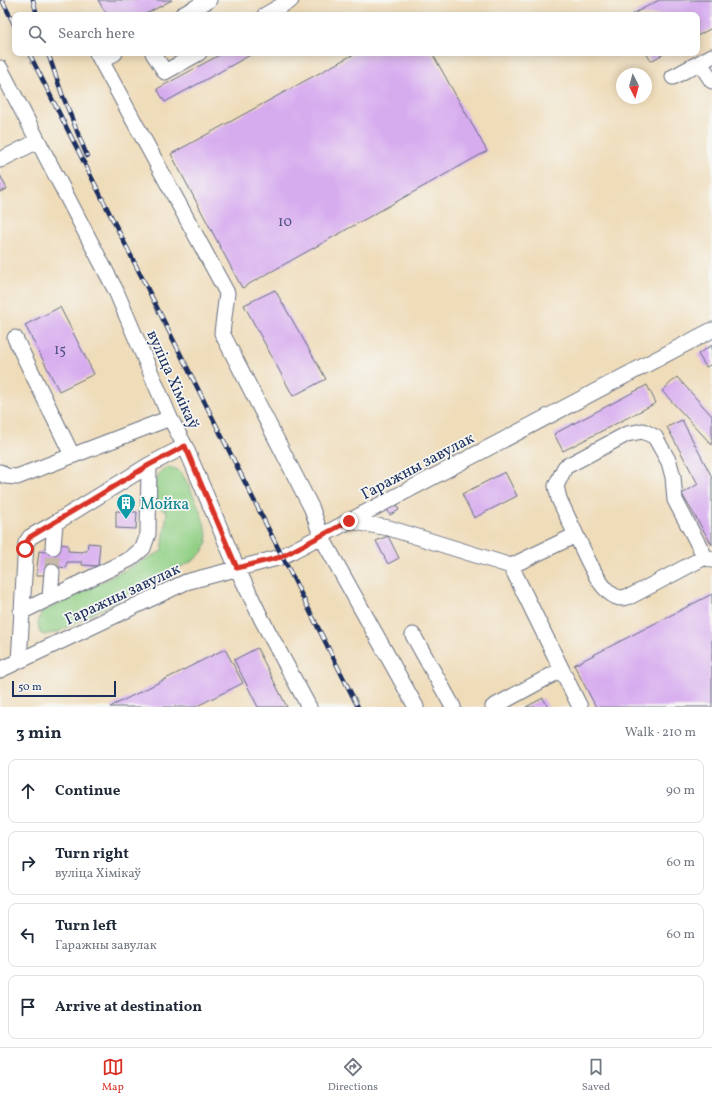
<!DOCTYPE html>
<html lang="en">
<head>
<meta charset="utf-8">
<style>
	:root { --surface:#fff; --page:#f2f2f3; --text:#1f2937; --muted:#747a83; --line:#e0e1e3; --accent:#d93025 }
	body { margin:0; font-family:Vollkorn,serif; background:var(--page); color:var(--text) }
	.compass { position:absolute; left:616px; top:68px; width:36px; height:36px; border-radius:50%; background:var(--surface); box-shadow:0 2px 10px #0003; rotate:174deg }
	.scale { position:absolute; left:12px; bottom:10px; width:104px; box-sizing:border-box; padding-left:4px; border:2px solid #1b2f5e; border-top:0; font-size:11px; line-height:14px; white-space:nowrap; color:#1b2f5e; -webkit-text-stroke:3px #f6f6f2; paint-order:stroke }
	.stop { position:absolute; width:12px; height:12px; margin:-9px; border:3px solid #d93025; border-radius:50%; background:#fff }
	.stop.end { background:#d93025; border-color:#fff; box-shadow:0 1px 4px #0008 }
	.list { margin:0; padding:0; list-style:none }
	h2 { display:flex; justify-content:space-between; align-items:center; height:52px; margin:0; padding:0 16px; font-size:17px }
	h2 small { font-size:13px; font-weight:400; color:var(--muted) }
	.list li { display:grid; grid-template-columns:26px 1fr auto; gap:12px; align-items:center; box-sizing:border-box; height:64px; margin:0 8px 8px; padding:0 8px; border:1px solid var(--line); border-radius:8px }
	.list b { display:block; font-size:15px; white-space:nowrap }
	.list p { margin:0; font-size:13px; white-space:nowrap; color:var(--muted) }
	.list em { font-size:13px; font-style:normal; color:var(--muted) }
	.icon { flex:none; width:22px; height:22px; fill:none; stroke:currentColor; stroke-width:2; stroke-linecap:round; stroke-linejoin:round }
	.map { position:relative; flex:none; width:712px; height:707px; overflow:hidden }
	.search { position:absolute; background:var(--surface); box-shadow:0 2px 10px #0003; left:12px; right:12px; top:12px; height:44px; display:flex; align-items:center; gap:10px; box-sizing:border-box; padding:0 14px; border-radius:8px; color:var(--muted); font-size:15px }
	.sheet { height:340px; background:var(--surface) }
	nav { display:flex; justify-content:space-around; align-items:center; box-sizing:border-box; height:56px; border-top:1px solid var(--line); background:var(--surface); font-size:11px; color:var(--muted) }
	nav a { display:grid; justify-items:center; gap:2px }
	nav .on { color:var(--accent) }
	.map>svg:first-child { display:block }
	.green { fill:#92d086; stroke:#568072 }
	.building { fill:#d7acef }
	.lines { fill:none; stroke-linecap:round; stroke-linejoin:round }
	.minor-tunnel { stroke:#c5b9a7; stroke-width:15; stroke-dasharray:15 8; stroke-linecap:butt }
	.minor-casing { stroke:#656c7e; stroke-width:17 }
	.minor { stroke:#fff; stroke-width:15 }
	.rail-casing { stroke:#1b2f5e; stroke-width:4.5 }
	.rail { stroke:#f6f6f2; stroke-width:3; stroke-dasharray:9; stroke-linecap:butt }
	.route { stroke:#d93025; stroke-width:5 }
	.labels { text-anchor:middle; stroke-width:3.5; stroke-linejoin:round; paint-order:stroke }
	.number-label { font-size:14px; fill:#4a4e82 }
	.street-label { font-size:16px; fill:#1b2f5e; stroke:#f6f6f2 }
	.culture-label { font-size:16px; fill:#0d838f; stroke:#f6f6f2; text-anchor:start }
</style>
</head>
<body>
<div class="map">
<svg width="712" height="707" viewBox="0 0 712 707">
	<rect width="100%" height="100%" fill="#f6f6f2"/>
	<filter id="ink" filterUnits="userSpaceOnUse"><feTurbulence type="fractalNoise" baseFrequency=".025" numOctaves="2"/><feDisplacementMap in="SourceGraphic" scale="8" xChannelSelector="R" yChannelSelector="G"/><feConvolveMatrix kernelMatrix="1 2 1 2 8 2 1 2 1" color-interpolation-filters="sRGB"/></filter>
	<filter id="wash" filterUnits="userSpaceOnUse"><feTurbulence type="fractalNoise" baseFrequency=".012" numOctaves="4" result="noise"/><feDisplacementMap in="SourceGraphic" scale="16" xChannelSelector="R" yChannelSelector="G"/><feGaussianBlur stdDeviation="0.9" result="paint"/><feColorMatrix in="noise" values="0 0 0 0 0 0 0 0 0 0 0 0 0 0 0 0 0 1.4 0 .05"/><feComposite in="paint" operator="in"/></filter>
	<g filter="url(#wash)">
		<rect width="100%" height="100%" fill="#efdcb9"/>
		<path class="green" d="M168,467c4,1 8,1 11,4 9,8 28,53 28,66 1,10 -6,17 -13,23l-136,72 -14,3 -4,-2 -2,-10 3,-10 121,-62 5,-39c-2,-2 -7,-3 -8,-5 -8,-8 -5,-29 3,-37 1,-1 5,-2 6,-3z"/>
		<g id="blocks">
			<path class="building" d="M98,0h74l-28,15h-37z
				M659,0h53v28l-15,8v-21h-66z
				M223,53h31l-89,49 -8,-13z
				M356,53h76l55,98 -245,137 -71,-134z
				M646,53h19l-14,8z
				M0,175l7,14 -7,3z
				M275,290l51,89 -33,17 -49,-91z
				M60,307l34,67 -35,17 -34,-66z
				M712,345v19l-6,3 -8,-13z
				M677,377l35,39v29l-50,-54z
				M647,385l9,18 -93,48 -9,-17z
				M682,420l30,57v68l-30,-51 16,-10 -31,-57z
				M505,472l12,24 -43,22 -12,-24z
				M397,505l2,5 -9,5 -3,-6z
				M116,511l21,1 -1,17 -20,-1z
				M388,536l11,22 -11,6 -12,-23z
				M88,543l12,1 -2,22 -16,-1v-3h-15l-1,6 -6,-1 -17,8h-7l3,-24 6,1 15,-8 8,1v6l15,1v-1h4z
				M712,594v113h-116l-22,-42z
				M257,648l30,59h-29l-24,-47z
				M225,649l18,34 -48,24h-85z
				M543,698l5,9h-22z"/>
		</g>
	</g>
	<g filter="url(#ink)">
		<use href="#blocks" fill-opacity="0" stroke="#656c7e" stroke-width="1"/>
		<g class="lines">
			<path class="minor-tunnel" d="M52,572l1,-25"/>
			<defs>
				<path id="minor" d="M182,15l27,-15
					M265,15l26,-15
					M97,53l130,240 -5,40 90,176 9,27 95,171
					M153,53l12,19 34,-19
					M102,61l13,-8
					M700,63l12,18
					M0,68l116,223 54,127 15,28 52,122 25,52 47,87
					M673,77l39,-21
					M0,160l38,-19
					M15,338l57,117
					M0,472l5,4 12,1 153,-59
					M349,521l40,7 122,38 69,141
					M576,535c8,16 25,62 45,63 3,0 7,-2 10,-2l74,-39
					M53,547l2,-24 94,-58 36,-19
					M511,566l65,-31 -17,-36 -3,-13 9,-19 62,-33 16,-3 12,6 14,25 4,15 2,23 30,57 7,3
					M50,597l2,-25
					M21,612l109,-53 13,-11 5,-14 1,-69
					M413,635l40,72
					M19,661l7,-118 4,-6 25,-14
					M0,670l186,-88 95,-25 431,-227
					M493,707l68,-37"/>
			</defs>
			<use href="#minor" class="minor-casing"/>
			<use href="#minor" class="minor"/>
			<defs>
				<path id="rail" d="M2,0l13,26
					M33,0l4,15
					M29,53l329,654
					M48,53l14,41 25,62"/>
			</defs>
			<use href="#rail" class="rail-casing"/>
			<use href="#rail" class="rail"/>
		</g>
	</g>
	<g class="lines" filter="url(#ink)">
		<path class="route" d="M25,549l1,-6 4,-6 119,-72 36,-19 52,122 44,-11 68,-36"/>
	</g>
	<defs>
		<symbol id="building-pin" viewBox="-11 -11 22 30"><path d="M0 17L-7.5 6A9.5 9.5 0 1 1 7.5 6Z" fill="#0f9aa8" stroke="#f6f6f2"/><path d="M-4-6H4V6H1V3H-1V6H-4ZM-2.5-4.3h1.7v1.8h-1.7ZM.8-4.3h1.7v1.8H.8ZM-2.5-1h1.7V.8h-1.7ZM.8-1h1.7V.8H.8Z" fill="#fff"/></symbol>
	</defs>
	<g fill-rule="evenodd">
		<use href="#building-pin" x="115" y="492" width="22" height="30"/>
	</g>
	<g class="labels">
		<g class="number-label">
			<text x="285" y="226">10</text>
			<text x="60" y="354">15</text>
		</g>
		<g class="street-label">
			<text transform="translate(174 379) rotate(66)" y="6">вуліца Хімікаў</text>
			<text transform="translate(417 465) rotate(-28)" y="6">Гаражны завулак</text>
			<text transform="translate(122 593) rotate(-25)" y="6">Гаражны завулак</text>
		</g>
		<g class="culture-label">
			<text x="140" y="509">Мойка</text>
		</g>
	</g>
</svg>
<svg class="compass" viewBox="-18 -18 36 36"><path d="M0-13l5 13h-10z" fill="#e53935"/><path d="M0 13l5-13h-10z" fill="#747a83"/></svg>
<div class="scale">50 m</div>
<div class="stop" style="left:25px;top:549px"></div>
<div class="stop end" style="left:349px;top:521px"></div>
<div class="search"><svg class="icon" aria-label="search" viewBox="0 0 24 24"><circle cx="10" cy="10" r="6"/><path d="M15 15l6 6"/></svg>Search here</div>
</div>
<section class="sheet">
<h2>3 min<small>Walk · 210 m</small></h2>
<ul class="list">
<li><svg class="icon" aria-label="ahead" viewBox="0 0 24 24"><path d="M12 20V5M6 11l6-6 6 6"/></svg><div><b>Continue</b></div><em>90 m</em></li>
<li><svg class="icon" aria-label="right" viewBox="0 0 24 24"><path d="M7 20v-9h11M14 6l5 5-5 5"/></svg><div><b>Turn right</b><p>вуліца Хімікаў</p></div><em>60 m</em></li>
<li><svg class="icon" aria-label="left" viewBox="0 0 24 24"><path d="M17 20v-9H6M10 6l-5 5 5 5"/></svg><div><b>Turn left</b><p>Гаражны завулак</p></div><em>60 m</em></li>
<li><svg class="icon" aria-label="arrive" viewBox="0 0 24 24"><path d="M6 21V4h12l-3 4 3 4H6"/></svg><div><b>Arrive at destination</b></div></li>
</ul>
</section>
<nav>
<a class="on"><svg class="icon" aria-label="map" viewBox="0 0 24 24"><path d="M3 6l6-2 6 2 6-2v14l-6 2-6-2-6 2zM9 4v14M15 6v14"/></svg>Map</a>
<a><svg class="icon" aria-label="directions" viewBox="0 0 24 24"><path d="M12 3l9 9-9 9-9-9zM9 14v-3h6M13 9l2 2-2 2"/></svg>Directions</a>
<a><svg class="icon" aria-label="saved" viewBox="0 0 24 24"><path d="M7 4h10v16l-5-4-5 4z"/></svg>Saved</a>
</nav>
</body>
</html>
